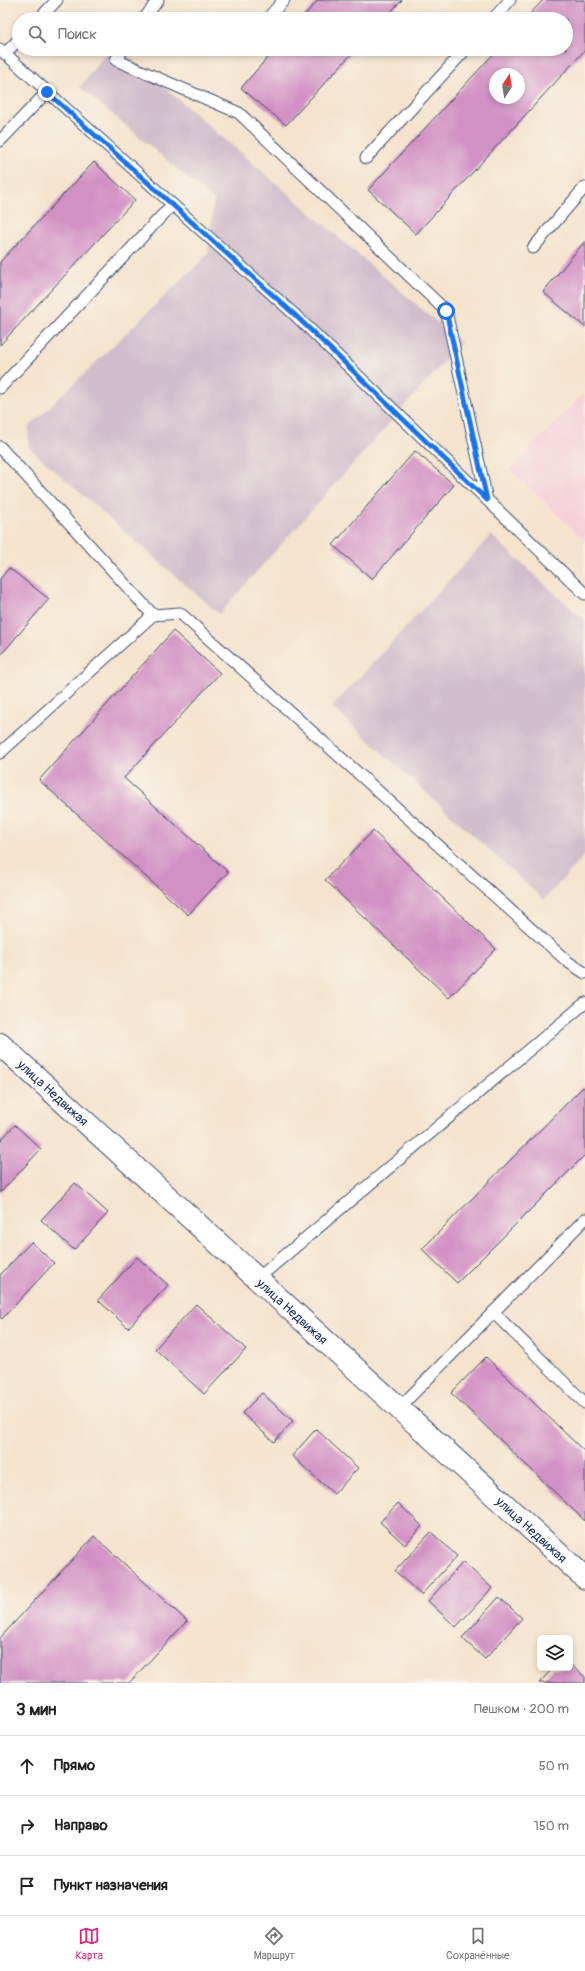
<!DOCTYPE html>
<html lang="ru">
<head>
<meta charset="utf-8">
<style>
	:root { --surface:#fff; --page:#f2f2f2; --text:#202124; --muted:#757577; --line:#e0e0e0; --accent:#db2777 }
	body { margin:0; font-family:Pangolin,sans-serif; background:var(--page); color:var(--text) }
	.controls { position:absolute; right:12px; bottom:12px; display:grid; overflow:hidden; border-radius:6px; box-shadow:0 2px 6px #0003 }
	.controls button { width:36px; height:36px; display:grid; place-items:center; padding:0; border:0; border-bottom:1px solid var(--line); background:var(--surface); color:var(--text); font:20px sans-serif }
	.compass { position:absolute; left:489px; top:68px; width:36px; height:36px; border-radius:50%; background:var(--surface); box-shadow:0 2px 6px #0003; rotate:12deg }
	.stop { position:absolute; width:12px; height:12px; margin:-9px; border:3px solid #1a73e8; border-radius:50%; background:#fff }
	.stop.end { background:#1a73e8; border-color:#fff; box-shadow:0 1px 4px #0008 }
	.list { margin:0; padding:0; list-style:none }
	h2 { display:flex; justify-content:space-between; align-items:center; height:52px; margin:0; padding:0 16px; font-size:17px }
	h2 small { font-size:13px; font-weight:400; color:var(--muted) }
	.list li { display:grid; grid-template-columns:26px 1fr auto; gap:12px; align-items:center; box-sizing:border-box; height:60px; padding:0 16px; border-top:1px solid var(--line) }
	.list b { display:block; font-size:15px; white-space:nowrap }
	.list em { font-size:13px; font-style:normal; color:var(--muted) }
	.icon { flex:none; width:22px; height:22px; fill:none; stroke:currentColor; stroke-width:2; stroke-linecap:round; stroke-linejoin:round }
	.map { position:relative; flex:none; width:585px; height:1683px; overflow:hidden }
	.search { position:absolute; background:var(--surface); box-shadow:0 2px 6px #0003; left:12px; right:12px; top:12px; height:44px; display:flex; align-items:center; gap:10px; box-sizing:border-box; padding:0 14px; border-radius:22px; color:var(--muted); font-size:15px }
	.sheet { height:232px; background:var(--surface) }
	nav { display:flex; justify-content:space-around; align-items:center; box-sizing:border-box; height:56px; border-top:1px solid var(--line); background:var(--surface); font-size:11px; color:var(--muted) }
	nav a { display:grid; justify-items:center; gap:2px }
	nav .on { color:var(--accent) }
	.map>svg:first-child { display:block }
	.built { fill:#f5cfda }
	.industrial { fill:#d1bdcb }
	.building { fill:#d291c5; fill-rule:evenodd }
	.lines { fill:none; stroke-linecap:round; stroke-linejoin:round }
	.lane-casing { stroke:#3c4a6f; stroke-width:13 }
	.street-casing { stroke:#3c4a6f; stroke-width:24 }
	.lane { stroke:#fff; stroke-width:11 }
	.street { stroke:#fff; stroke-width:22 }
	.route { stroke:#1a73e8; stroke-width:5 }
	.labels { text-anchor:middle; stroke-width:3; stroke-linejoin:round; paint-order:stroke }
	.street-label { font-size:13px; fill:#1b2f5e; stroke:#f7f3e8 }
</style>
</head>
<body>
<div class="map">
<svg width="585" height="1683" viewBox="0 0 585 1683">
	<rect width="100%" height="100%" fill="#f7f3e8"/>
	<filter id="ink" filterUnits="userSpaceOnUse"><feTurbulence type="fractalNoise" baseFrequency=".025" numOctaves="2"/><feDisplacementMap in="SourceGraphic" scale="8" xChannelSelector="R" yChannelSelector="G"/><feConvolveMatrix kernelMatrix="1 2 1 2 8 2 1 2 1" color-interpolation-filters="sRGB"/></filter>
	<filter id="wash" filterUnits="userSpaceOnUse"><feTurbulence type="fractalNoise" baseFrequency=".012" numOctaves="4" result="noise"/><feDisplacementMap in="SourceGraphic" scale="16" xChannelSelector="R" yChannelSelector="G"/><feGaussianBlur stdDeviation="0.9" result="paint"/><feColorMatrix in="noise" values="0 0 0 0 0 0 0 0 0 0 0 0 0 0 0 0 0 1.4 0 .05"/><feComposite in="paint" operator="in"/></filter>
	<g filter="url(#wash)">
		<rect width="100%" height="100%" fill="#f5e3cd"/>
		<path class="built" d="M585,392v149l-75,-72z"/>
		<path class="industrial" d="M109,49h11l341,294 -242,271 -191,-167 1,-20 179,-173 6,-54 -134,-113z
			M491,535l94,86v234l-41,45 -212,-193z"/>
		<g id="blocks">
			<path class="building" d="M318,0h84l-18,19h-83z
				M543,0h42v50l-169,184 -48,-44 130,-141h68v-30h-41zM495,74h24v24h-24z
				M275,49h81l-70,76 -45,-37z
				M94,162l41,38 -135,145v-83z
				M585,241v86l-42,-35z
				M415,451l39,34 -82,94 -39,-34z
				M9,568l40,31 -49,57v-77z
				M173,631l47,42 -96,105 104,94 -40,43 -149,-135z
				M373,831l123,118 -47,49 -124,-118z
				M583,1087l2,2v66l-128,128 -35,-34z
				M15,1125l26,24 -41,44v-52z
				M75,1183l33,30 -34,37 -33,-30z
				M31,1242l23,21 -52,56 -2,-2v-42z
				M137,1257l31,28 -40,43 -30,-28z
				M196,1304l50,45 -42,45 -49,-45z
				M486,1357l99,95v69l-134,-128z
				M262,1393l31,28 -19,21 -32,-29z
				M316,1429l42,39 -24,26 -42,-38z
				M398,1503l24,23 -17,19 -25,-23z
				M431,1532l26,24 -36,39 -26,-24z
				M94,1536l93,85 -58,62h-129v-45z
				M463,1562l29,26 -36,39 -28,-26z
				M499,1597l23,21 -37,41 -23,-21z
				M570,1664l15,13v6h-46l14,-15h17z"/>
		</g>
	</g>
	<g filter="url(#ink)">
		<use href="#blocks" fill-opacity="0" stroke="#3c4a6f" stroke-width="1"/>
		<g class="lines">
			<defs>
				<path id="lane" d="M39,19l18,-19
					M144,19l14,-19
					M267,19l17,-19
					M493,19l17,-19
					M0,49l294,265 291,280
					M123,49l-7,11 123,53 207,198 41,189
					M5,54l14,-15
					M0,141l47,-49
					M366,158l100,-109
					M533,248l52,-61
					M0,388l172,-183
					M0,447l153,168 -153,138
					M153,615l27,-2 388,349 17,11
					M257,1279l328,-276
					M493,1312l92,91
					M399,1408l186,-189"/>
				<g id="street">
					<path id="s1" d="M0,1044l585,534"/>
				</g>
			</defs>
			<use href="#lane" class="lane-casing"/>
			<use href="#street" class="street-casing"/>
			<use href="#lane" class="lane"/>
			<use href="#street" class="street"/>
		</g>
	</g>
	<g class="lines" filter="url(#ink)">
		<path class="route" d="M47,92l247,222 193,186 -41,-189"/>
	</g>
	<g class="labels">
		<g class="street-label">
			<text dy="5" stroke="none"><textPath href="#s1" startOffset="72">улица Недвижая</textPath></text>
			<text dy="5" stroke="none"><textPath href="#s1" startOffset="396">улица Недвижая</textPath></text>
			<text dy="5" stroke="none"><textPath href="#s1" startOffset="720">улица Недвижая</textPath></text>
		</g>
	</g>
</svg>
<div class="controls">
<button><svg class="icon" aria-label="layers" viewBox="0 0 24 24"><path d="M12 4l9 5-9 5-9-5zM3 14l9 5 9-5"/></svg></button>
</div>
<svg class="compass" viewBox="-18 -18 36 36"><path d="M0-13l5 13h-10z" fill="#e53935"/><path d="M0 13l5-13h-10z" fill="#757577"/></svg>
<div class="stop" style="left:446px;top:311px"></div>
<div class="stop end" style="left:47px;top:92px"></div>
<div class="search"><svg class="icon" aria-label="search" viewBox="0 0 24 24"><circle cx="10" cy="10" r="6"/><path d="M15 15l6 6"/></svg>Поиск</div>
</div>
<section class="sheet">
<h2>3 мин<small>Пешком · 200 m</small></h2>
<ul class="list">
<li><svg class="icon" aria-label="ahead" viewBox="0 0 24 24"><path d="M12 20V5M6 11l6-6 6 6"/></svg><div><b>Прямо</b></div><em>50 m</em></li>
<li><svg class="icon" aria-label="right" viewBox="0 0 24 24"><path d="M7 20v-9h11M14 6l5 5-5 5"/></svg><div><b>Направо</b></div><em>150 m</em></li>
<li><svg class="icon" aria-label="arrive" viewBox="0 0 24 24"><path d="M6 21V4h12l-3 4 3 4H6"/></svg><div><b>Пункт назначения</b></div></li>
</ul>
</section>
<nav>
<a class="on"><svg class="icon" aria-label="map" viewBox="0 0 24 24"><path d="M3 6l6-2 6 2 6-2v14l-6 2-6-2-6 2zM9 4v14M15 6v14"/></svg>Карта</a>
<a><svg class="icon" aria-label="directions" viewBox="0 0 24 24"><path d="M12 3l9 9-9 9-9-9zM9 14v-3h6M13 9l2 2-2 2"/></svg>Маршрут</a>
<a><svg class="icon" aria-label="saved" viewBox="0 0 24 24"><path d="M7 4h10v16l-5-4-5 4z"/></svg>Сохранённые</a>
</nav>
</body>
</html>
